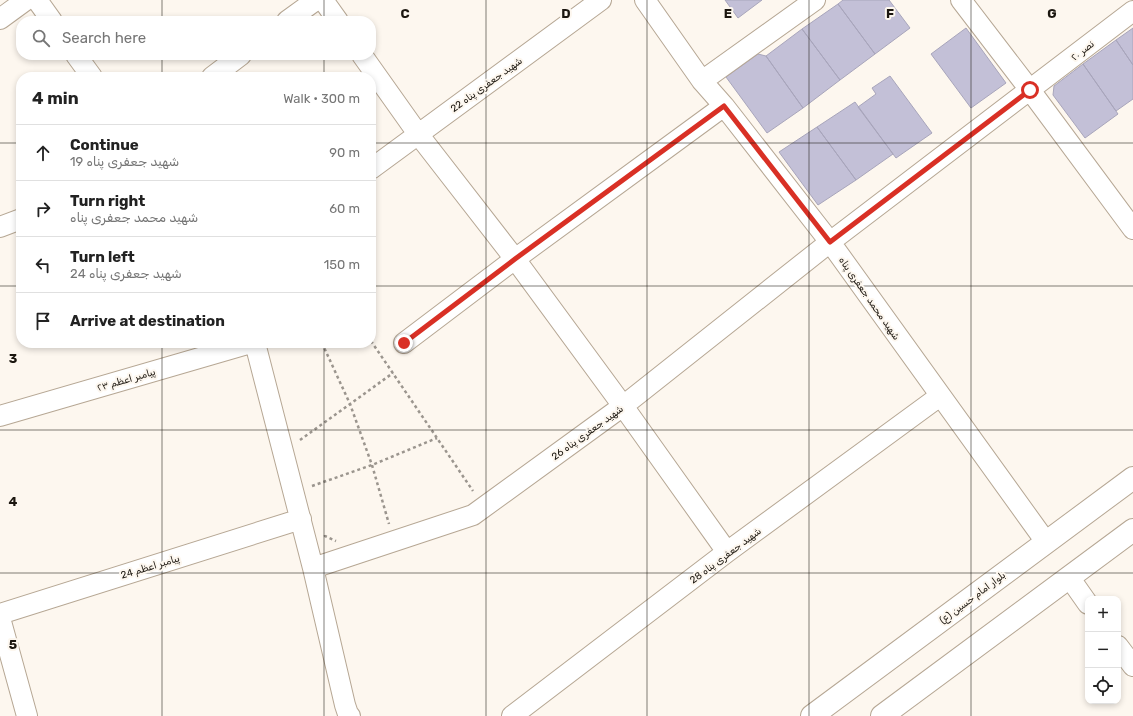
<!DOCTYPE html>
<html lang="en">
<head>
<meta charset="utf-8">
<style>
	:root { --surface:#fff; --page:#f6f6f6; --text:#222; --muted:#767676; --line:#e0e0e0 }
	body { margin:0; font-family:Rubik,"Noto Sans Arabic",sans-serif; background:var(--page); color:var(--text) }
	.controls { position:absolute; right:12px; bottom:12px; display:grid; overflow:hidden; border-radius:8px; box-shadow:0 2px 6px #0003 }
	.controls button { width:36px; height:36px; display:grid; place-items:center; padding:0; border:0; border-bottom:1px solid var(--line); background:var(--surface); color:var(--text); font:20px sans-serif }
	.stop { position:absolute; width:12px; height:12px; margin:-9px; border:3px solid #d93025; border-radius:50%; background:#fff }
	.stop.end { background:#d93025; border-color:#fff; box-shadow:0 1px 4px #0008 }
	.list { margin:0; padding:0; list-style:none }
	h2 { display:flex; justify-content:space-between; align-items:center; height:52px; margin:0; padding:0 16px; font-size:17px }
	h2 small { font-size:13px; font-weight:400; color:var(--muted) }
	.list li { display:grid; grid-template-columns:26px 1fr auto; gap:12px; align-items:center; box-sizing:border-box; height:56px; padding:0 16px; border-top:1px solid var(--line) }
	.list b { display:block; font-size:15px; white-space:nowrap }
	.list p { margin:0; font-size:13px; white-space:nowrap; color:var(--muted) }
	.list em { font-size:13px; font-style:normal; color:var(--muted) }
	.icon { flex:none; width:22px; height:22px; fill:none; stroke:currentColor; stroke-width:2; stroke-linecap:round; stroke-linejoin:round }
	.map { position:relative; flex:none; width:1133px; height:716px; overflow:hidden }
	.search { position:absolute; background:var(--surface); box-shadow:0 2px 6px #0003; left:16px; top:16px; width:360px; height:44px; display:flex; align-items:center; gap:10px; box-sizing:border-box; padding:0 14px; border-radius:16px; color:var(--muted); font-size:15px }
	.panel { position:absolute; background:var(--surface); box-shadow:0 2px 6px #0003; left:16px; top:72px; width:360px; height:276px; border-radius:16px }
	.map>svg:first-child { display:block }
	.building { fill:#c3c0d7; stroke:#a8a5bb }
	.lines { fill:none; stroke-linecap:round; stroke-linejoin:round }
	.minor-casing { stroke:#b6a794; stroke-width:22 }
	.major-casing { stroke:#b6a794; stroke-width:24 }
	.path { stroke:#9b958e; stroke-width:2.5; stroke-dasharray:3 3; stroke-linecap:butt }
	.minor { stroke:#fff; stroke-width:20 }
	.major { stroke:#fff; stroke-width:22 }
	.route { stroke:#d93025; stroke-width:5 }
	.grid { fill:none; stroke:#1b160f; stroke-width:1; stroke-opacity:0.55 }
	.labels { text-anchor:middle; stroke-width:4; stroke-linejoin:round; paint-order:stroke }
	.street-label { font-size:10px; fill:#1b160f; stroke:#fdf7ef }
	.grid-label { font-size:13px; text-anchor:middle; font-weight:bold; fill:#1b160f; stroke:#fdf7ef; stroke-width:4; stroke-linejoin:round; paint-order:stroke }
</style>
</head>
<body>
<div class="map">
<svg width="1133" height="716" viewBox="0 0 1133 716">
	<rect width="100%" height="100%" fill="#fdf7ef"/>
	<path class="building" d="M725,0h37l-24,18z
		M843,0h46l21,28 -35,26 -37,-50z
		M838,4l37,50 -35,26 -38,-51z
		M966,28l40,55 -35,25 -40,-54z
		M1133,28v37l-17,-25z
		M802,29l38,51 -37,28 -37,-52z
		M1116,40l17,25v34l-17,12 -33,-47z
		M758,54l8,2 37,52 -36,25 -41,-56z
		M1083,64l35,50 -33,24 -32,-43 1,-9z
		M890,76l42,57 -36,25 -38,-51 18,-13 -4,-6z
		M855,102l38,52 -37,26 -39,-53z
		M817,127l39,53 -38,25 -39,-53z"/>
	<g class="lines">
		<defs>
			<path id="minor" d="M37,0l15,21
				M323,0l15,21
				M645,0l57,81 22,25 106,136 216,300
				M961,0l69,90 103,139
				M0,19l26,-19
				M287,21l29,-21
				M76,55l16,22
				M362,55l56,79 97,125 108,147 104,146
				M212,77l29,-22
				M702,81l113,-81
				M371,169l230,-169
				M0,227l21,-8
				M255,343l58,225 32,137 3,9 2,2
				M404,343l111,-84 209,-153
				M0,416l251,-73
				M313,568l160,-53 150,-109 207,-164 303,-231
				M1069,577l19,27
				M0,614l301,-95
				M0,618l27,98
				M1118,646l15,20
				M512,716l215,-164 213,-156"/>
			<path id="major" d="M812,716l321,-238
				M882,716l251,-186"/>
		</defs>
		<use href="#minor" class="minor-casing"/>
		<use href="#major" class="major-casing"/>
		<path class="path" d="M371,341l102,150
			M322,343l28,61 22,61 17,59
			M300,440l93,-67
			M312,486l60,-21 65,-27
			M325,535v1l11,5"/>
		<use href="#minor" class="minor"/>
		<use href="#major" class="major"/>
	</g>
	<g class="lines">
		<path class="route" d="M404,343l111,-84 209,-153 106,136 200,-152"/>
	</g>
	<path class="grid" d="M162,0v21M324,0v21M486,0v716M647,0v716M809,0v716M971,0v716M162,55v22M324,55v22M0,143h21M371,143h762M0,286h21M371,286h762M162,343v373M324,343v373M0,430h1133M0,573h1133"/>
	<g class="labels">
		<g class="street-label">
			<text transform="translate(1082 50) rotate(-38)" y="4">نصر ۲۰</text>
			<text transform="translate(486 84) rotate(-36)" y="4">شهید جعفری پناه 22</text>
			<text transform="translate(870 298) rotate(55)" y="4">شهید محمد جعفری پناه</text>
			<text transform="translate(126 379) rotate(-16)" y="4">پیامبر اعظم ۲۳</text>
			<text transform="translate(587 432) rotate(-36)" y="4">شهید جعفری پناه 26</text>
			<text transform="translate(725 555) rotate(-37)" y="4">شهید جعفری پناه 28</text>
			<text transform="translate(150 566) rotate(-17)" y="4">پیامبر اعظم 24</text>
			<text transform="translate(972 597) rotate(-37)" y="4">بلوار امام حسین (ع)</text>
		</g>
	</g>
	<g class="grid-label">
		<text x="405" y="18">C</text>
		<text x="566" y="18">D</text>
		<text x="728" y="18">E</text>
		<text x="890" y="18">F</text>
		<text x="1052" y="18">G</text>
		<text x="13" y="363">3</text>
		<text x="13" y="506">4</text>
		<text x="13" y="649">5</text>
	</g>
</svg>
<div class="controls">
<button>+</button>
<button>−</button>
<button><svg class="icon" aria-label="locate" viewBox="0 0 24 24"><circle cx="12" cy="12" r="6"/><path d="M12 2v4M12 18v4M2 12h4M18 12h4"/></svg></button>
</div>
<div class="stop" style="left:1030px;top:90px"></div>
<div class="stop end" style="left:404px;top:343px"></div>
<div class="search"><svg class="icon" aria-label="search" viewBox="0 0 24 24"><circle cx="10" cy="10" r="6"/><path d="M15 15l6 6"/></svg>Search here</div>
<section class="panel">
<h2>4 min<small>Walk · 300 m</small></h2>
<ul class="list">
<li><svg class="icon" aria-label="ahead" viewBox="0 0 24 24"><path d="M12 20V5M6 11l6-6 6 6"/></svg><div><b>Continue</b><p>شهید جعفری پناه 19</p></div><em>90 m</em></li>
<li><svg class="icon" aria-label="right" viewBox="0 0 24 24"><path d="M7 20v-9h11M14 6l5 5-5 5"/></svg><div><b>Turn right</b><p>شهید محمد جعفری پناه</p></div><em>60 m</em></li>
<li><svg class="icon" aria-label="left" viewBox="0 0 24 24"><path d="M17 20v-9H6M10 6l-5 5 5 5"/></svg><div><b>Turn left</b><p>شهید جعفری پناه 24</p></div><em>150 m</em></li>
<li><svg class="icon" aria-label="arrive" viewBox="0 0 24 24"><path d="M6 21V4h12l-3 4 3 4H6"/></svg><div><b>Arrive at destination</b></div></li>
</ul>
</section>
</div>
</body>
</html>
